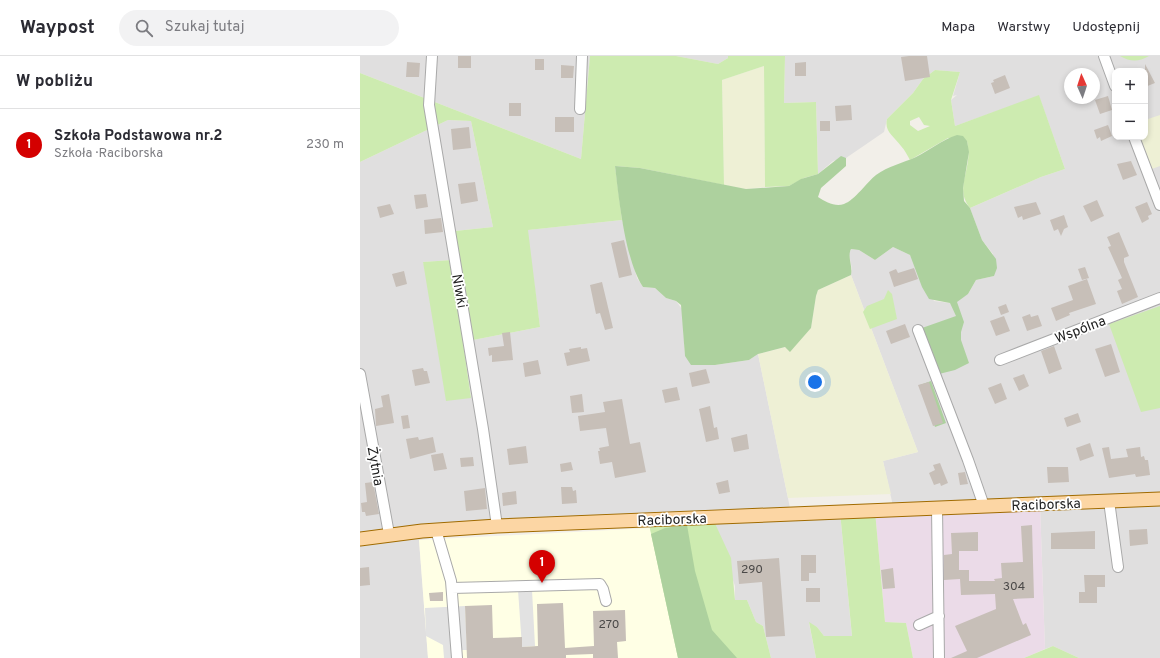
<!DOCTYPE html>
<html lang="pl">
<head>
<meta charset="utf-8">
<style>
	:root { --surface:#fff; --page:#f2f2f3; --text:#2b2b33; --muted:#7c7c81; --line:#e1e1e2; --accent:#d40000 }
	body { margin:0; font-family:Overpass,sans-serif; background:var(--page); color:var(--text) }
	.controls { position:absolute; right:12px; top:12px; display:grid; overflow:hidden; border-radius:8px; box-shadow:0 2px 6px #0003 }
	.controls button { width:36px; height:36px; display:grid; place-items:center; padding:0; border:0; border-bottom:1px solid var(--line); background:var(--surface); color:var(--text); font:20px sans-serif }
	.compass { position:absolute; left:704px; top:12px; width:36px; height:36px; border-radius:50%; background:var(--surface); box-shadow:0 2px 6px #0003; rotate:357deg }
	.you { position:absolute; left:455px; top:326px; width:14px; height:14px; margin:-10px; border:3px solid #fff; border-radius:50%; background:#1a73e8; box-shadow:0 0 0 6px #1a73e833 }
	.badge { display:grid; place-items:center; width:26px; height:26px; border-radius:50%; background:var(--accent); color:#fff; font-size:13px; font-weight:700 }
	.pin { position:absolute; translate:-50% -33px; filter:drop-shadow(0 1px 2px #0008) }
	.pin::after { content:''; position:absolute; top:21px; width:14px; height:12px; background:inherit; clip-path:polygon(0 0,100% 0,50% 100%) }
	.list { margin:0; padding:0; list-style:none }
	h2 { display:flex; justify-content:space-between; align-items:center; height:52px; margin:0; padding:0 16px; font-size:17px }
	h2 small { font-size:13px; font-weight:400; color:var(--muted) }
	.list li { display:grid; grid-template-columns:26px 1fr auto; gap:12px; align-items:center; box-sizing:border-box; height:72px; padding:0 16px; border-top:1px solid var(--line) }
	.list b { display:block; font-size:15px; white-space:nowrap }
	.list p { margin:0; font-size:13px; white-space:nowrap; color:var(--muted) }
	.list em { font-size:13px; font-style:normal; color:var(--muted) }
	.icon { flex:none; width:22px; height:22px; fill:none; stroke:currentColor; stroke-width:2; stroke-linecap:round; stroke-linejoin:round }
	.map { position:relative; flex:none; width:800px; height:602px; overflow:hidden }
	header { display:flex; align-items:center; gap:24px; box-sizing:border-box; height:56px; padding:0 20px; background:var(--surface); border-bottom:1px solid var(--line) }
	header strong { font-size:19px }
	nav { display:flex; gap:22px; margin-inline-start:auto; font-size:14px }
	.search { width:280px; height:36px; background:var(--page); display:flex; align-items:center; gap:10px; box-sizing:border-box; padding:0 14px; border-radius:22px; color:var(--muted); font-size:15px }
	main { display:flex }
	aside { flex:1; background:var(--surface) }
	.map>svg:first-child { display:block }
	.residential { fill:#e0dfdf; fill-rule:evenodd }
	.industrial { fill:#ebdbe8 }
	.education { fill:#ffffe5 }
	.farmland { fill:#eef0d5 }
	.grass { fill:#cdebb0; fill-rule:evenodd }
	.forest { fill:#add19e }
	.parking { fill:#e2e2e2 }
	.building { fill:#c7bfb8 }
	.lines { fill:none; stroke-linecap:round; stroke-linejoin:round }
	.minor-casing { stroke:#a9a9a9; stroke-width:12 }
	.major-casing { stroke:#a06b00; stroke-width:15 }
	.minor { stroke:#fff; stroke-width:10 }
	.major { stroke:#fcd6a4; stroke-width:13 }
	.labels { text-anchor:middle; stroke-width:3.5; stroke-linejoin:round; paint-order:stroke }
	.number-label { font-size:12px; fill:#4b4948 }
	.street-label { font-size:14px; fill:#222; stroke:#fff }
</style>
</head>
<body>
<header>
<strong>Waypost</strong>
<div class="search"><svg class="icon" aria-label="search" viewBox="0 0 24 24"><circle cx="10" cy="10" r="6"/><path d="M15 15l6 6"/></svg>Szukaj tutaj</div>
<nav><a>Mapa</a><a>Warstwy</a><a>Udostępnij</a></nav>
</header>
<main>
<aside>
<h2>W pobliżu<small></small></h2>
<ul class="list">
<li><span class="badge">1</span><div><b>Szkoła Podstawowa nr.2</b><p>Szkoła · Raciborska</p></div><em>230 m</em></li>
</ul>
</aside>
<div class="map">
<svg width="800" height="602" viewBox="0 0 800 602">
	<rect width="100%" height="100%" fill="#f2efe9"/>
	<path class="residential" d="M0,0h230l-9,103 -221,-86z
		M316,0h52v2l-10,6z
		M425,0h375v602h-81l-26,-12 -8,3 -5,-145 -147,2 -10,-45 35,-9 -67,-177 1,-6 -3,-15 2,-5 8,1 16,10 18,-13 17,8 24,46 16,2 18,-9 8,-14 18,-4 -1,-22 -11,-14 -12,-32 71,-31 24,-8 -26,-73 -84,30 -4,-26 6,-5 -4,1 7,-24 -25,-2 -12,9 -10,14 -26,26 -3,13 -38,26 -13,3 -15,13 -2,-72 -32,1zM755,15h30v66h-30zM710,18h24v24h-24z
		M88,64l23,1 22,106 -38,4 -3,29 -29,2 48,136 -8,-56 77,-15 -13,-97 95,-10 15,58 6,9 12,1 11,10 10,3 6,8 3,47 30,9 34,-5 9,-6 32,154 -430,26v-372z
		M480,456l12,125 -28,-1 -7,-9 -8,-4 7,35h-45l-8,-32 -7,-4 -9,-22h-12v-14l-23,-69z
		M148,470l-89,14 9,118h-68v-119z"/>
	<path class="industrial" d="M680,448l5,145 -21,9h-111l-7,-35 -21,-1 -10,-111z"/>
	<path class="education" d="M290,472l28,130h-250l-9,-118z"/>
	<path class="farmland" d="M404,10l1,121 -19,2 -22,-4 -2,-105z
		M800,59v51l-8,3 -12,-32h5v-17z
		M491,219l67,177 -35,9 8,33 -103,4 -30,-144 28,-7 4,4 21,-23 5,-32 2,-6z"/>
	<path class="grass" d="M230,0h86l42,8 10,-6v-2h57l-1,47 32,-1 2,72 -14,4 -15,8 -24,1 -1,-121 -42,14 2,105 -84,-17 -25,-2 7,54 -94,10 12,97 -77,15 8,56 -25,3 -23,-139 29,-2 3,-29 38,-4 -22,-106 -23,-1 -88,42v-89l221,86z
		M760,0h29c-11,6 -18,6 -29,0z
		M575,14l25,2 -9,28 4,26 84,-31 26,74 -24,8 -71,31c-13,-16 -4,-30 -2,-48 1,-6 0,-12 -1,-19l-19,-3 -38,22c-3,-5 -5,-10 -9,-14 -7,-10 -17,-14 -14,-27l26,-26 10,-14zM559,61l5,8 6,1 -12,5 -8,-6v-4z
		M528,234l4,4 5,25 -27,10 -7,-17 4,-6 17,-7z
		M800,250v102l-19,4 -32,-88z
		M515,455l10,111 21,1 7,35h-97l-7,-36 8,5 7,9h28l-12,-124z
		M352,461l19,41 4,42h12l9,22 7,4 8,32h-93l-30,-138z
		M693,590l26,12h-55z"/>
	<path class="forest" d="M597,79l6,1 4,5 2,11 -6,36 1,13 6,7 12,32 14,19 1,9 -3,8 -18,4 -8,14 -11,8 7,20 -3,10v8l8,23 -14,7 -16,4 -17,-46 34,-12 -6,-13 -21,-4 -7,-12 -12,-32 -17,-8 -18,13 -16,-10 -8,-1c-4,8 2,17 0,26l-33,15 -2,6 -5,32 -21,24 -5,-5 -27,7 -9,6 -34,5h-24l-6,-9 -4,-51 -5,-4 -10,-3 -11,-10 -12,-1c-18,-27 -24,-88 -28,-121l25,2 106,21 43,-3 12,-7 17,-5 23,-18 5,2v8l-25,22 -3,9c8,5 17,10 26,7 11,-4 23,-22 32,-29 12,-9 27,-12 40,-18 14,-7 26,-17 41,-22z
		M571,325l15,42 -11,4 -15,-42z
		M327,469l8,46 17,59 25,28h-59l-27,-124 14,-6z"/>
	<path class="parking" d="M158,534h14l3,56 -13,1z
		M105,550l2,44h-5l-1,8h-17l-1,-13 -17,-9 -1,-28z"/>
	<path class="building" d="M98,0h13v12h-13z
		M549,0h18l3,21 -25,4 -4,-24z
		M175,3h9v11h-9z
		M47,6l13,1 -1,14h-13z
		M446,6v14h-11v-13z
		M785,8l10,19 -10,4z
		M201,9l13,1 -1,12h-12z
		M645,19l5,13 -15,6 -4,-11 3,-1 -1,-2z
		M748,40l4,14 -12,4 -5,-14z
		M149,47h12v13h-12z
		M491,49l1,15 -16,1 -1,-15z
		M195,61h19v15h-19z
		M460,65h10v10h-10z
		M748,69l4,11 -11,5 -1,-4 -3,2 -3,-9z
		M109,71l2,21 -18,2 -2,-21z
		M771,105l6,14 -14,5 -6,-16z
		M115,126l3,19 -17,3 -3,-20z
		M66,138l2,13 -12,2 -2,-14z
		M737,144l7,16 -13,6 -8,-16z
		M676,146l5,12 -18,6 -1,-4 -4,2 -4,-11z
		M787,146l5,12 -4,2 1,3 -7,4 -7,-16z
		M30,148l4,10 -14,4 -3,-11z
		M704,159l4,12 -4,2 -3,7 -3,-7 -4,2 -4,-11z
		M81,162l2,14 -18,2 -1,-14z
		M759,176l10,24 -5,2v4l14,35 -16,7 -5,-13 5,-2 -4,-9 4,-2 -14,-31 3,-1 -4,-9z
		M264,184l8,35 -13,3 -8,-35z
		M725,211l4,11 -7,2 -4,-11z
		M554,212l4,11 -24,8 -5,-15 7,-3 2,4z
		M44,215l3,13 -11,3 -4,-13z
		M727,223l9,25 -27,9 1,2 -14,6 -5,-13 22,-8 -5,-14z
		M242,226l11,46 -8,2 -5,-17 -4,1 -6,-29z
		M646,248l3,8 -8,3 -3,-8z
		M670,258l1,3 7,-2 4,11 -15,5 -5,-14z
		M644,260l6,15 -14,5 -6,-15z
		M545,268l5,13 -19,7 -5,-13z
		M150,276l3,28 -21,2v-7l-3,1 -1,-8 16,-2 -2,-13z
		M751,288l9,28 -15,5 -10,-28z
		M694,290l8,23 -13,5 -8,-23z
		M221,291v2l6,-1 3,13 -23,5 -3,-13 6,-1 -1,-3z
		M178,304l3,14 -16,3 -2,-14z
		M63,312l1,3h3l3,12 -15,3 -3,-16z
		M346,313l4,14 -18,4 -3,-14z
		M664,318l5,12 -10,5 -6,-13z
		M569,326l14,41 -10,3 -15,-41z
		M641,327l6,16 -12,5 -7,-16z
		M317,331l3,13 -15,3 -3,-13z
		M29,338l5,29 -18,3 -1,-17 8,-2 -2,-11z
		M222,338l2,18 -12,1 -2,-17z
		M262,343l8,45 10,-2 6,30 -31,6 -3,-16 -12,2 -2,-13h2l-1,-3 10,-2 -3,-18 -26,3 -2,-15 27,-4 -2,-10z
		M350,350l4,22 3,-1 2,12 -13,3 -7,-33z
		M718,357l3,9 -14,5 -3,-9z
		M48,359l2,13 -7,1 -2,-13z
		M387,378l2,15 -15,3 -3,-14z
		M58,381l1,3 14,-3 3,15 -26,7 -4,-20z
		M730,387l4,13 -14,5 -4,-13z
		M166,390l2,17 -19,2 -2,-16z
		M749,391l2,12 17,-2 -2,-8 14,-2 1,10 3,-1 1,4h3l2,15 -14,2 -1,-3 -26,4 -7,-30z
		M83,397l4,16 -13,2 -3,-16z
		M113,401l1,9 -13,1 -1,-9z
		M211,406l2,8 -12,2 -1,-8z
		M580,407l8,20 -7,3 -1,-3 -6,2 -5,-12 6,-3 -2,-5z
		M687,411h21l1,15 -21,1z
		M605,416l3,12 -8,1 -2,-12z
		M368,424l2,12 -11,2 -3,-11z
		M13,426l6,32 -13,2 -1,-4h-3l-1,-9 6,-1 -2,-19z
		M201,431h11l1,4 3,-1 1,13 -15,1z
		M125,432l2,21 -21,2 -2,-20z
		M156,435l1,13 -14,2 -1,-13z
		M672,469l2,73 -21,1 10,26 3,-2 5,12 -54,23h-26l16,-7 -12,-25 41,-17 -1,-15 -34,1 -1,-16 -16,1v-25l8,-1 -1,-21 27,-1v19h-19v19h10v11h26l-1,-2 8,-1 -1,-15 22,-1 -2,-36z
		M787,473l1,15 -18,2 -1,-16z
		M735,475v18h-44v-16z
		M441,499h15v18h-7v8h-8z
		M419,502l6,78 -19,1 -4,-55 -23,2 -2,-23z
		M9,511l1,18 -10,1v-18z
		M533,512l2,20 -12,1 -2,-19z
		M724,519h21v12h-8v16h-18v-11h6z
		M446,532h14v14h-14z
		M83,536v9h-13l-1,-8z
		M203,547l2,45 29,-2 -1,-35 32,-1 1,31 -9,1 1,16h-25v-4l-27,1v3h-99l-2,-52 27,-1 1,33 29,-1v10l16,-1 -1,-42z"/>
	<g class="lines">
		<defs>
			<path id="minor" d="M72,0l-3,49 54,324 14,97
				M744,0l11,30
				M220,53l2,-53
				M774,81l26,68
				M558,274l50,130 16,46
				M640,304l160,-62
				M0,318l29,160
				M749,445l9,66
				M577,452l2,150
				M76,474l15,51 6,77
				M92,532l148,-4 3,5 3,12
				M559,569l20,-9"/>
			<path id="major" d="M0,483l62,-8 75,-5 663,-27"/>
		</defs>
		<use href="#minor" class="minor-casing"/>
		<use href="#major" class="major-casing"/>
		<use href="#minor" class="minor"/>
		<use href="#major" class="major"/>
	</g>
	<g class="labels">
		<g class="number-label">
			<text x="392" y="517">290</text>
			<text x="654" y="534">304</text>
			<text x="249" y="572">270</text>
		</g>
		<g class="street-label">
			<text transform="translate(100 235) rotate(80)" y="5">Niwki</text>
			<text transform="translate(720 273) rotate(-21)" y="5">Wspólna</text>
			<text transform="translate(16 410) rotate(80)" y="5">Żytnia</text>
			<text transform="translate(686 448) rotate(-2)" y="5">Raciborska</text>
			<text transform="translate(312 463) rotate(-2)" y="5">Raciborska</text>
		</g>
	</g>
</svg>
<div class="controls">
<button>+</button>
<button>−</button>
</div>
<svg class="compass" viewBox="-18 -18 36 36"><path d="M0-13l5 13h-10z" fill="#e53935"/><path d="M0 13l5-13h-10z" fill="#7c7c81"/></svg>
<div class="you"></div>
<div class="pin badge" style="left:182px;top:527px">1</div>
</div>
</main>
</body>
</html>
